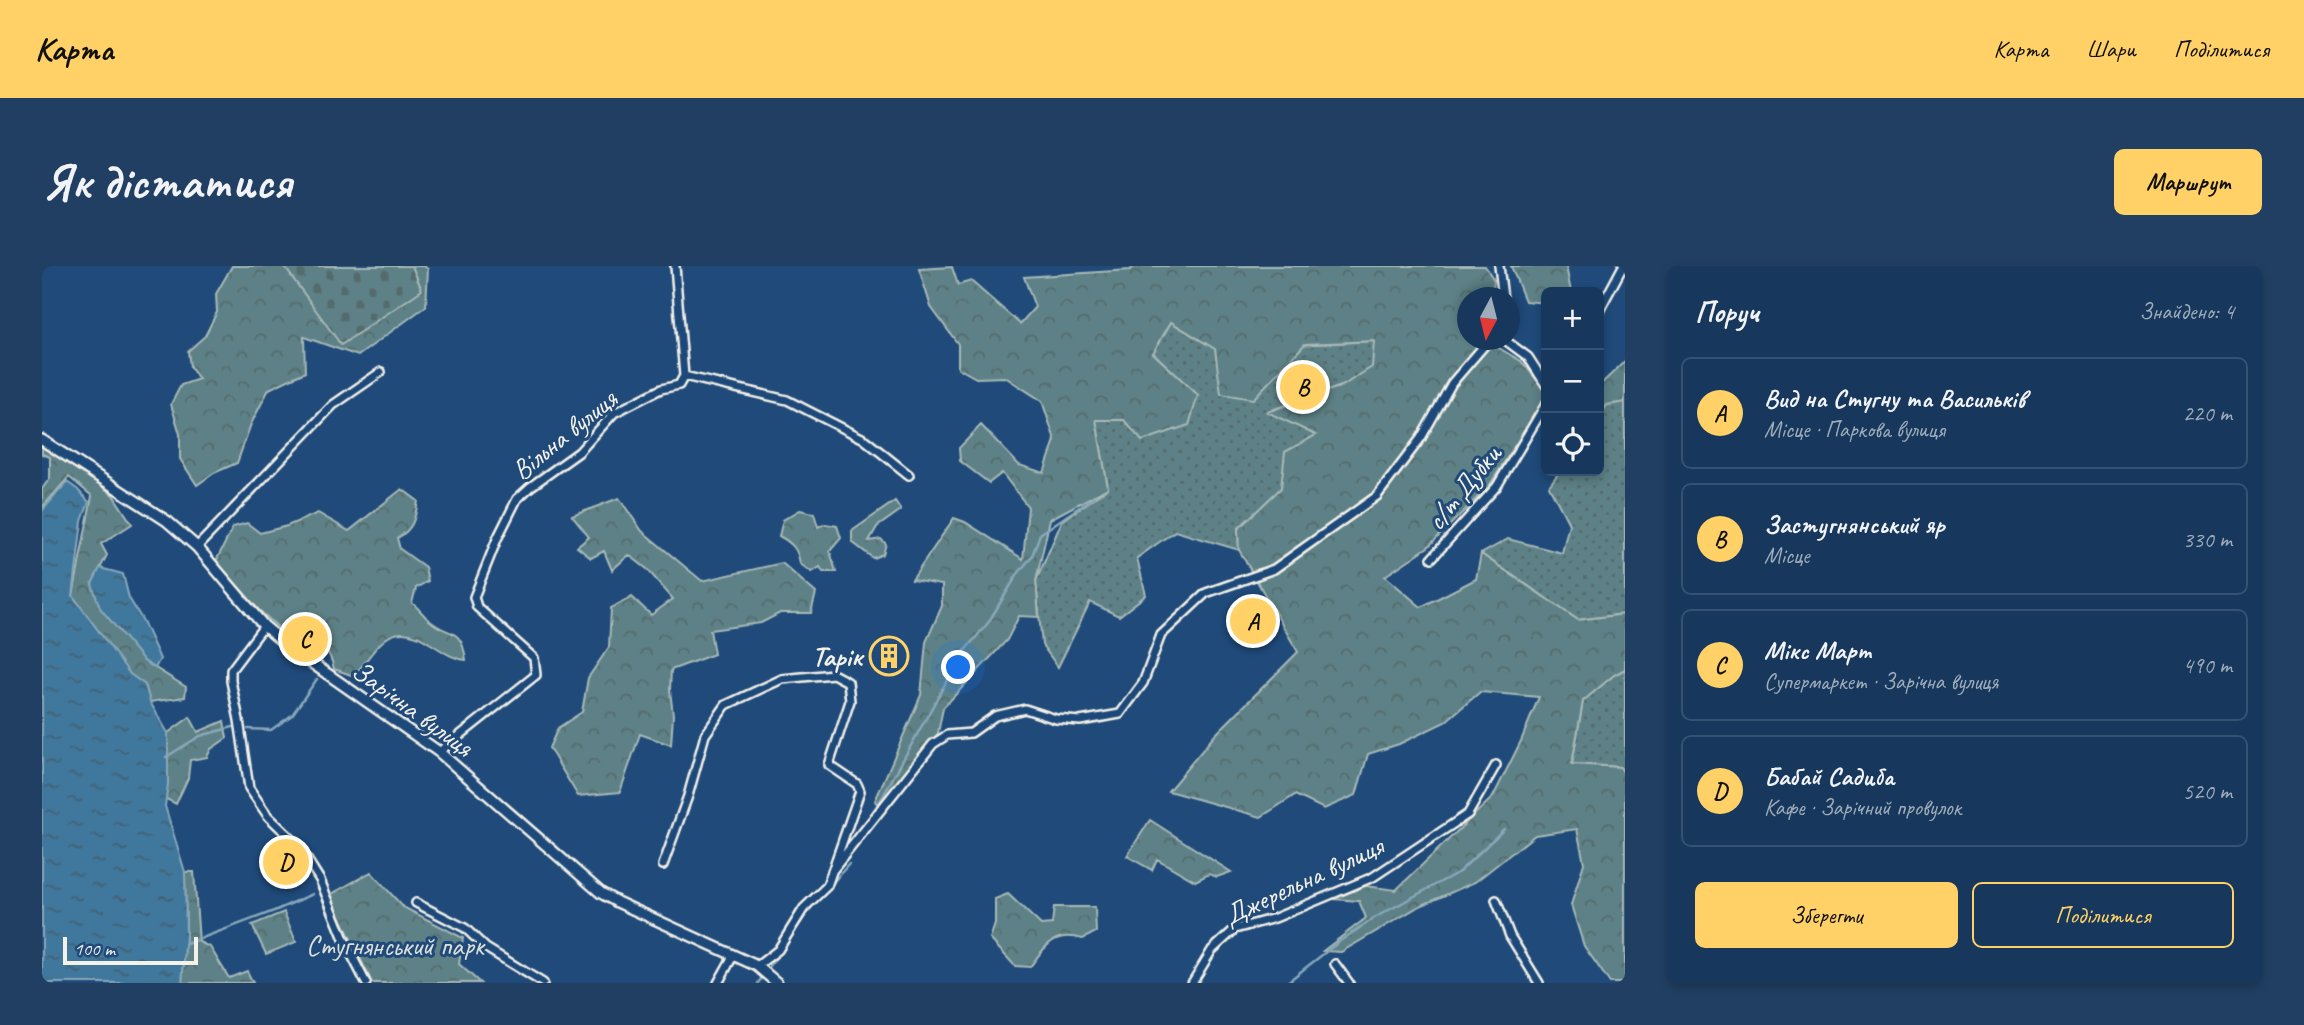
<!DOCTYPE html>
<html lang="uk">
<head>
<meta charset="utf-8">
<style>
	:root { --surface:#17385c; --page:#203f62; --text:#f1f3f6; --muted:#9eacbb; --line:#365272; --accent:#ffd166 }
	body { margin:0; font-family:Caveat,sans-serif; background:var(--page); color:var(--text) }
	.controls { position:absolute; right:21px; top:21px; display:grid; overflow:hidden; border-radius:10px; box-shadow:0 4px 10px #0003 }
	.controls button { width:63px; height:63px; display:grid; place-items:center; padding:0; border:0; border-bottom:2px solid var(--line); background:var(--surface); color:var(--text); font:35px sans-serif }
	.compass { position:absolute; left:1415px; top:21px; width:63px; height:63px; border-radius:50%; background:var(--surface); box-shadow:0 4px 10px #0003; rotate:187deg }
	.scale { position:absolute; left:21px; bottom:18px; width:135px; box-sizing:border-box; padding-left:7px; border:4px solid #f4f1e8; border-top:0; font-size:19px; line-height:24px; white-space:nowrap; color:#f4f1e8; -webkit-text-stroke:5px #1f4a7a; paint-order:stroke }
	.you { position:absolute; left:917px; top:402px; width:24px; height:24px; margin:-18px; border:5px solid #fff; border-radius:50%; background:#1a73e8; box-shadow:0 0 0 10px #1a73e833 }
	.badge { display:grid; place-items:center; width:46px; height:46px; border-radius:50%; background:var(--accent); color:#111; font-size:23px; font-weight:700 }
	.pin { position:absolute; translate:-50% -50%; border:4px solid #fff; box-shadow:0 2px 7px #0006 }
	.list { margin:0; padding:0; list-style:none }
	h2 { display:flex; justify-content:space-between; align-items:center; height:91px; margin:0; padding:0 28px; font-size:30px }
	h2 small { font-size:23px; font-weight:400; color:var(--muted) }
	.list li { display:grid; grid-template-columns:46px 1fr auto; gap:21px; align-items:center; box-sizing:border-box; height:112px; margin:0 14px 14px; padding:0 14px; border:2px solid var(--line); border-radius:10px }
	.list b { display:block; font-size:26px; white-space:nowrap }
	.list p { margin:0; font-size:23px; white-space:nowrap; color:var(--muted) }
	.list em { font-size:23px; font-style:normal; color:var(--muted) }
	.actions { display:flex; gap:14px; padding:21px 28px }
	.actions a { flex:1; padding:16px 0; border:2px solid var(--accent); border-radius:10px; text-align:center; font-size:24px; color:var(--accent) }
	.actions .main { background:var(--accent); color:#111 }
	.icon { flex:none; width:38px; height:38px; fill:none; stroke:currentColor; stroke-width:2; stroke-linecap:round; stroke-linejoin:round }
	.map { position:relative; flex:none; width:1583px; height:717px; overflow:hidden; border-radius:10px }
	header { display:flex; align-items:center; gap:42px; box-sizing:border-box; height:98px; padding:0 35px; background:var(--accent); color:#111 }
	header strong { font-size:33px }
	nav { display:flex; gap:38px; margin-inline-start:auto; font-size:24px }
	.intro { display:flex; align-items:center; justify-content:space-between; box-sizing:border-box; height:168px; padding:0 42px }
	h1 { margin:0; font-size:49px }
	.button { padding:18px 32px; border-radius:10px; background:var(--accent); color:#111; font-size:24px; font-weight:700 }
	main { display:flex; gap:42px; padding:0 42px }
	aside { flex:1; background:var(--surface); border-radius:10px; box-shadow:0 4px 10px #0003 }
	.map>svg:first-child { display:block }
	.grass { fill:url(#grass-dots); stroke:#a8b9b7; stroke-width:2 }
	.forest { fill:url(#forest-crowns); stroke:#a8b9b7; stroke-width:2 }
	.cemetery { fill:url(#cemetery-stones); stroke:#a8b9b7; stroke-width:2 }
	.water { fill:url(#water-ripples); stroke:#88a8ba; stroke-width:2 }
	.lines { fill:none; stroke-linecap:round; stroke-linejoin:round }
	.stream { stroke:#88a8ba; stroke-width:2.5 }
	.minor-casing { stroke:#f4f1e8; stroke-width:12 }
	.tertiary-casing { stroke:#f4f1e8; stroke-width:14 }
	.minor { stroke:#1f4a7a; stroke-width:7 }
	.tertiary { stroke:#1f4a7a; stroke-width:9 }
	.labels { text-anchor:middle; stroke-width:6; stroke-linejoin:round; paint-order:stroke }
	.street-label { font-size:28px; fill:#f4f1e8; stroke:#1f4a7a }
	.poi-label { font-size:28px; font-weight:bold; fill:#f4f1e8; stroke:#1f4a7a; text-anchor:end }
	.park-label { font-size:28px; fill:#dde0d9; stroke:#1f4a7a }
</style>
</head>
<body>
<header>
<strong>Карта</strong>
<nav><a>Карта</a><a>Шари</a><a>Поділитися</a></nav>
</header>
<div class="intro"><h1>Як дістатися</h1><a class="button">Маршрут</a></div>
<main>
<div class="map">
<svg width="1583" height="717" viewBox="0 0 1583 717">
	<defs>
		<pattern id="grass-dots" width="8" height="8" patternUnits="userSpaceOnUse" patternTransform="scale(1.75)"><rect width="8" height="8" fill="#5d8186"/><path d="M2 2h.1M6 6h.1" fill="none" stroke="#556a6c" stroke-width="1.8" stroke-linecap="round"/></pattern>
		<pattern id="forest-crowns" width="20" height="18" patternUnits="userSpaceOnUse" patternTransform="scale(1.75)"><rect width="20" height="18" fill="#5d8186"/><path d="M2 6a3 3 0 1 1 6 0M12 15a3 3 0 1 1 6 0" fill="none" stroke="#556a6c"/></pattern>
		<pattern id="cemetery-stones" width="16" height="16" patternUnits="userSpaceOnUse" patternTransform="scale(1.75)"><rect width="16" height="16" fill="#5d8186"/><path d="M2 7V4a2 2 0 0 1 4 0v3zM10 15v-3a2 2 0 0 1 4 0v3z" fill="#556a6c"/></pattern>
		<pattern id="water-ripples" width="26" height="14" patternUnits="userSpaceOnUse" patternTransform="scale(1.75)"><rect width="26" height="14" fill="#40779c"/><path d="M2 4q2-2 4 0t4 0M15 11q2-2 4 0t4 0" fill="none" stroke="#446071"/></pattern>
	</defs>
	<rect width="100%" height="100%" fill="#1f4a7a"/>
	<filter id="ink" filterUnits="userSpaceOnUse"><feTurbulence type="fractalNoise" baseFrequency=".0143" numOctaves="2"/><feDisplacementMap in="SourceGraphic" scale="14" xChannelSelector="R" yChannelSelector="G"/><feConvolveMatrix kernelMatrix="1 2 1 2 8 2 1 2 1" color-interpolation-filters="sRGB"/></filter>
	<g filter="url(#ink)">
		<path class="grass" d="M1129,56l44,27 160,-8 -2,26 -31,19 -74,25 49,25 -31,16 -5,36 -43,41 1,21 -64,-19 -38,27 9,37 -27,21 -29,-14 -32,65 -16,-22 -6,-64 26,-60 46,-33 -12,-68h29l73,-25 -45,-42z
			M1583,136v212l-47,6 -97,-66 27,-15 54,14 7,-29 -20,-38 11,-15h39v-54l8,-12z
			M1583,403v106l-5,-8 -48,-3 11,-63 31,-26z"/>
		<path class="forest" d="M190,0h192l4,3 -2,37 -68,50 -54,-19 1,35 -36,17 -18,35 -14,39 -23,10 -17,12 -17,-26v-25l-9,-30 10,-19 18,-6 -9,-12 -2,-16 17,-15 12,-24 -1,-18z
			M1093,0h350l9,14 -2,17 -24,1v42h17l36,21 25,29v7l-57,89 -61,61 -43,29 36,31 55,-28 5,-25 97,66 47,-6v55l-11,6 -31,26 -11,63 48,3 5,8v208h-15l-26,-37 -13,-41 13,-42 -7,-34 -42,6 -60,47 -57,25 -77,45 -18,-1 43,-33 -7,-17 -26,-2 32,-13 31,4 97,-93 28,-56 18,-44 -59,-5 -35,30 -46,22 -31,10 -12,41 -32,14 -29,-14 -34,22 -93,-26 47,-56 83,-83 -59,-102 -1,-21 43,-41 4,-36 31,-17 -49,-23 75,-26 30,-19 2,-26 -69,3 -52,55 -32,-5 -6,-45 -44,-27 -18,31 45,42 -9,30 -47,16 -18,-21h-28l12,68 -58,31 -14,62 3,36 -20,-1 -12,24 -64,68 -5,25 -58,75 -5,-7 46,-106 5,-53 16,-36v-21l-30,-5 42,-62 11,4 58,37 5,-52 -26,-34 -13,10 -29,-22 -1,-13 22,-23 38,40 25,8 11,-33 -13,-39 -37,-24 -29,1 -18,-10v-24l-27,-37 -12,-38 33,-2 6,18 13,-4 49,43 15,-17 -11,-30 106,-7z
			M1469,0h55l5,26h-25v11l-21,-2z
			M1583,95v41l-18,3 -8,12v-31z
			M0,181l44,27 27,21 19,29 -31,20 6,11 -15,29 52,77 42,26 -1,10 -35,5 -5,-17 -15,-10 -57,-79 19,-100 -23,-19 -27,31v-19l8,-11v-21l-8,-3z
			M360,223l16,12c-3,18 -5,29 -21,37l3,11 25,18 3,14 -12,7 -4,15c7,5 10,11 17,17 20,18 32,5 37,40 -14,-1 -23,-9 -35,-16 -41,-28 -52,2 -77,32l-20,-7c-4,-21 -17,-29 -34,-41l-18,3 -24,-22 -42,-48 17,-34 14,-4 13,10 27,-7 31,-13 31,18z
			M577,232l23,33 60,50 80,-18 34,30 -5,20h-31l-19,10 -51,7 4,24 -43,16 -1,20 3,25 -2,30 -31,-11 -20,58 -42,4 -29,-48 9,-20 24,-16 6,-34 21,-31 2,-39 21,-11 19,18 22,-16 -26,-30 -18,-14 -17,15 -8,-19 -13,7 -14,-11 12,-10 -17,-21z
			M853,235l6,9 -24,17 -8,14 12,-2 5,5 -3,10 -10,4 -21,-16v-11z
			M758,244l14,3 4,14 7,-3 12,2 4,12 -11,13 6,21h-13l-3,-5 -8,5 -12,-8c-2,-15 -8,-21 -21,-28l4,-16z
			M148,451l8,15 26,-11 3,17 -16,11 -4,8 -17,3 -2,18 -12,26 -10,-5 2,-66z
			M1108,554l81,52 -14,5 -8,-3 -14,7 -38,-22 -5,11 -25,-14z
			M143,606h9l5,70 11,5 19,31 18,-7 6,12h-71l4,-48z
			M329,606l32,35 60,31 -4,26 21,19h-108l-42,-88z
			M966,628l33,31 11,-1 2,-17h41l1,25 -13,7c-29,-8 -37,6 -53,28l-15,-1 -25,-27 5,-15v-25z
			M242,646l12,30 -30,12 -14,-29z"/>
		<path class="cemetery" d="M242,0h128l10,24 -81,55z"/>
		<path class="water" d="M25,216l10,7 12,13 -7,19 -9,75 57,78 15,11 5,17 18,31v51l-3,22 20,66 1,63 -4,48h-140v-472z
			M58,302l23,6 6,24 14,23 17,38 -5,9 -11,-7 -44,-53 -8,-24z"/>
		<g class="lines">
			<path class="stream" d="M206,463l23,1 21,-15 25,-36
				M124,491l34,-21 33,-9
				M814,570l26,-38 79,-143 27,-32 29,-48 15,-19 8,-22 51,-35
				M144,678l88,-33 39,-17
				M728,700l41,-58 38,-44
				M716,717l3,-4
				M1244,717l54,-42 36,-24 83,-45 45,-43"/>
			<defs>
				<path id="minor" d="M1457,0l4,32
					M1557,45l24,-45
					M1463,74l23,17 18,28
					M642,110l103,24 77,39 45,36
					M155,281l136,-142 48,-33
					M1390,292l65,-72 49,-82
					M222,360l-33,44v11l8,39 10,68 19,28 30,29 22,35 26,64 20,39
					M397,486l97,-77 -2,-17 -57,-51 -3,-10 23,-58 20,-40 13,-12 49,-35 35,-39 47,-24 18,-4 5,-9 -9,-110
					M621,599l25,-69 17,-61 21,-30 56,-26 51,-5 15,8 2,19 -21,64 28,19 3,7 -33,95 -23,22 -26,42 -21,16
					M790,605l101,-127 14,-9 24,-2 24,-17 30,-7 31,10 24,2 40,-7 23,-31 18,-48 45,-42 68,-24 103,-73 44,-58 31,-55 37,-43
					M1454,634l14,36 29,47
					M374,637l49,25 21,20 57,35
					M1293,698l14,19
					M676,717l15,-27
					M1150,717l20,-33 23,-21 40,-11 98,-41 95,-63 28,-49"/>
				<path id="tertiary" d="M0,174l125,81 30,26 67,79 25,21 150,105 162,141 16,9 140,64 20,17"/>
			</defs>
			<use href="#minor" class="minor-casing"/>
			<use href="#tertiary" class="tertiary-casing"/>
			<use href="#minor" class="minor"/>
			<use href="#tertiary" class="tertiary"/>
		</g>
	</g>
	<defs>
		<symbol id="building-ring" viewBox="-11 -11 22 22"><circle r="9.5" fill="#1f4a7a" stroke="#ffd166" stroke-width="1.5"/><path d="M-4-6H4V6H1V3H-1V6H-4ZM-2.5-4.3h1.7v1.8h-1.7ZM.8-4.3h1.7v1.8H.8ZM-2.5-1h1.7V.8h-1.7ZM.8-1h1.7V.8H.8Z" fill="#ffd166"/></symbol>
	</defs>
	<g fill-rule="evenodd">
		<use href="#building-ring" x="825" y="368" width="44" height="44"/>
	</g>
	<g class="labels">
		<g class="street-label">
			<text transform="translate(522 168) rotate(-39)" y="10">Вільна вулиця</text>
			<text transform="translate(1421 221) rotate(-51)" y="10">с/т Дубки</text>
			<text transform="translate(371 442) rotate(36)" y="10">Зарічна вулиця</text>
			<text transform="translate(1261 614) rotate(-25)" y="10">Джерельна вулиця</text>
		</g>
		<g class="poi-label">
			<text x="820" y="400">Тарік</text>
		</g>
		<g class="park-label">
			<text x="353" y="689">Стугнянський парк</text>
		</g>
	</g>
</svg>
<div class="controls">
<button>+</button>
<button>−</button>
<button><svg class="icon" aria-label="locate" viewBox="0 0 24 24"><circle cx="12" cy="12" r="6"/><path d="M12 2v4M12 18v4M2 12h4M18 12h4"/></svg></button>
</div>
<svg class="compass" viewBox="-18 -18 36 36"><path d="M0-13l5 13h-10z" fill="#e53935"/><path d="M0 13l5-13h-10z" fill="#9eacbb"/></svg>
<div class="scale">100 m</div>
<div class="you"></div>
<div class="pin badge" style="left:1211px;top:355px">A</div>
<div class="pin badge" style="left:1261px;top:121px">B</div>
<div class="pin badge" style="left:263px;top:373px">C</div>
<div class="pin badge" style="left:244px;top:596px">D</div>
</div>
<aside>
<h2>Поруч<small>Знайдено: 4</small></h2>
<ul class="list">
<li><span class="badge">A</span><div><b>Вид на Стугну та Васильків</b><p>Місце · Паркова вулиця</p></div><em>220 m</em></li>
<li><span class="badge">B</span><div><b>Застугнянський яр</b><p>Місце</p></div><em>330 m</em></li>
<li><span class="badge">C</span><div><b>Мікс Март</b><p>Супермаркет · Зарічна вулиця</p></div><em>490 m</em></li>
<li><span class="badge">D</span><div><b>Бабай Садиба</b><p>Кафе · Зарічний провулок</p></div><em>520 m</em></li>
</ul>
<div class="actions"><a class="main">Зберегти</a><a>Поділитися</a></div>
</aside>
</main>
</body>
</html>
